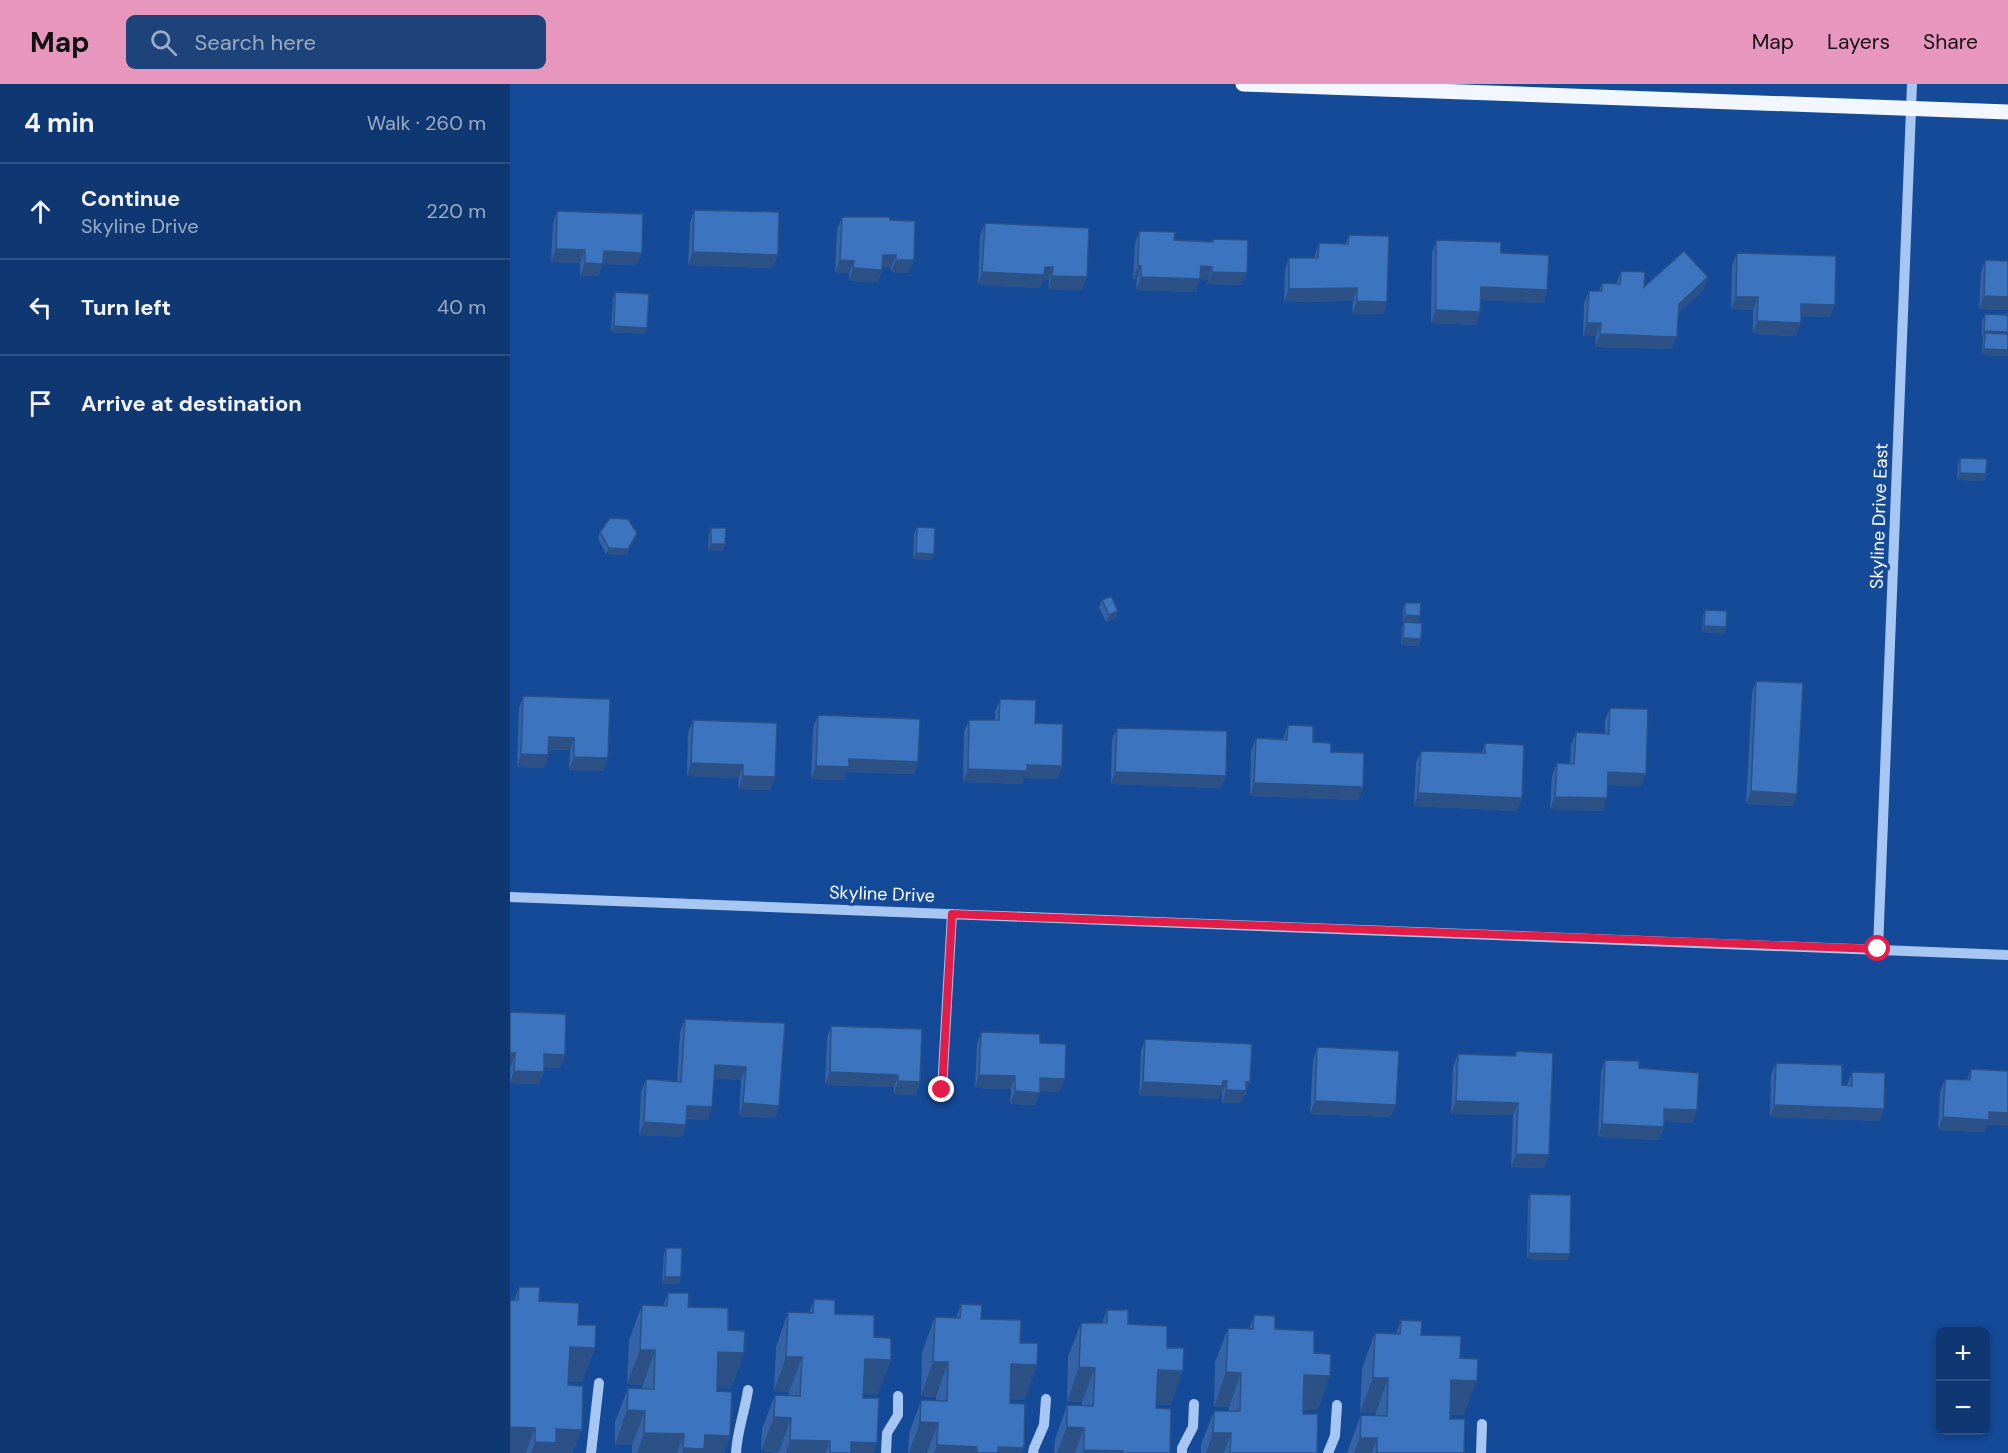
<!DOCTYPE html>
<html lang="en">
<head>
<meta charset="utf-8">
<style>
	:root { --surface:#0f3872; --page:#1d437a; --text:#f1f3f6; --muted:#9bacc4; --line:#2f5284; --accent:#e797bd }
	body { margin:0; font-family:"DM Sans",sans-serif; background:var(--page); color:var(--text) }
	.controls { position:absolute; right:18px; bottom:18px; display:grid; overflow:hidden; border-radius:9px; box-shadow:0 3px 9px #0003 }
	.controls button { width:54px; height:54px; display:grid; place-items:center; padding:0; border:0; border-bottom:2px solid var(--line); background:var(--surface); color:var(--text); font:30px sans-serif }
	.stop { position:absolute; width:18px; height:18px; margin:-14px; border:4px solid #e11d48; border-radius:50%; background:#fff }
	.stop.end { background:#e11d48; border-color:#fff; box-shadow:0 2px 6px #0008 }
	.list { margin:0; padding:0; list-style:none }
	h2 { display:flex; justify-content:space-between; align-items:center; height:78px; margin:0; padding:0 24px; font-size:26px }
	h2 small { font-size:20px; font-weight:400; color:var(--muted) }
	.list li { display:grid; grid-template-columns:39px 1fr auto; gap:18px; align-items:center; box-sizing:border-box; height:96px; padding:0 24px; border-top:2px solid var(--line) }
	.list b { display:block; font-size:22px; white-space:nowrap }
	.list p { margin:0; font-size:20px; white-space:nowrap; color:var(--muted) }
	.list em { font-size:20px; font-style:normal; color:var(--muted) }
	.icon { flex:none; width:33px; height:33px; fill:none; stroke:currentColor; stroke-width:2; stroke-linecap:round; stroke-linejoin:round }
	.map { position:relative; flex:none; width:1498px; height:1369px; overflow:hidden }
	header { display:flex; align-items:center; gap:36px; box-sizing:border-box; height:84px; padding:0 30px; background:var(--accent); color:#111 }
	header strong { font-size:28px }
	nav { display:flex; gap:33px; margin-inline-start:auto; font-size:21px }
	.search { width:420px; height:54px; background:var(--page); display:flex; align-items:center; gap:15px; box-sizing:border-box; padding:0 21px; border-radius:9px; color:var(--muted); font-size:22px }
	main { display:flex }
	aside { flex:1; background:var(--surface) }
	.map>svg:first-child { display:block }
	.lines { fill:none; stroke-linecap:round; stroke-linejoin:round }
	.minor { stroke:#a7c7f2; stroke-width:10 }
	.major { stroke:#f2f7ff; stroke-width:15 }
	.wall { fill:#3464a5 }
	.shaded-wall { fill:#2b5186 }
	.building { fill:#3d74c0; stroke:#2b5186; stroke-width:1.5 }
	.route { stroke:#e11d48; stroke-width:8 }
	.labels { text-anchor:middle; stroke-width:6; stroke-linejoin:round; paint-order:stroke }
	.street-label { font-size:18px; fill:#fff; stroke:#144a98 }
</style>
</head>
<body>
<header>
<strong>Map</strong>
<div class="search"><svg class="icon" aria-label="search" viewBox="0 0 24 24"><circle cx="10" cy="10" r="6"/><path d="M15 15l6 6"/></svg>Search here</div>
<nav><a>Map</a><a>Layers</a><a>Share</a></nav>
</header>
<main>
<aside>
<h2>4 min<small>Walk · 260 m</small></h2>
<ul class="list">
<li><svg class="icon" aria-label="ahead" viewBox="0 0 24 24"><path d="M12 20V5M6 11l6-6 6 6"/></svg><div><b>Continue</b><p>Skyline Drive</p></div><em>220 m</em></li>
<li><svg class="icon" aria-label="left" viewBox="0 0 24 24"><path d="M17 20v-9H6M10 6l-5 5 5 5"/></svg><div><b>Turn left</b></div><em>40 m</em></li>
<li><svg class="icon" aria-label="arrive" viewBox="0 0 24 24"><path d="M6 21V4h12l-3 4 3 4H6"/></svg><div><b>Arrive at destination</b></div></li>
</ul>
</aside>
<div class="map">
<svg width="1498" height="1369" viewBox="0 0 1498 1369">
	<rect width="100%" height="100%" fill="#144a98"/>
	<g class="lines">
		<path class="minor" d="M0,813l1498,58
			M1368,865l34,-865
			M432,1006l10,-176
			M81,1369l8,-70
			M226,1369c1,-22 9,-42 12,-63
			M376,1369l1,-20 11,-18v-19
			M523,1369l1,-5 10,-23 2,-26
			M672,1369v-5l11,-21 1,-23
			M818,1369l7,-17 2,-31
			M971,1369l1,-29"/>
		<path class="major" d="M733,0l765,28"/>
	</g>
	<path class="wall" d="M184,126l79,58 -85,-3 2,-42z
		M47,127l85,42 -5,12 -34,-1 -5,12h-18v-13l-29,-1 2,-38z
		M332,133l48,3 19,53 -18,-1v-4h-9l-4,14 -29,-1v-8h-14l2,-43z
		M475,139l104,5 -7,62 -34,-1 1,-9h-6l-3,8 -62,-3 2,-49z
		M629,147l35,9 38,1 1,-2 34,34 -5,12 -35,-1 1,-4 -8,-1 -4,13 -60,-2 1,-11h-4l2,-35z
		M839,151l38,67 -4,12h-31l1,-13 -69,1 1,-32 4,-12h25l5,-15 26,1z
		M926,156l65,13 46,37 -4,13 -62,-3 -1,12 -4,13 -45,-2 1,-70z
		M1227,169l93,64 -29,-1 -5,20 -43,-2v-24l-22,-1 1,-44z
		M1475,176l23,1v95l-26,-1 1,-18h-1v-16l3,-7 22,1 1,-5 -29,-1 2,-37z
		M1111,187l23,16 60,3 -26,23 -6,36 -77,-2 1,-11h-13l1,-33 5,-12h10l3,-8 14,1z
		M105,208l30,42 -34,-2 2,-33z
		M1450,374l26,16 -2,7 -27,-1 1,-15z
		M407,443l15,33 -19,-1 1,-25z
		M201,444l14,16 -2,7 -15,-1 1,-16z
		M90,448l37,1 -3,7 -8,15 -20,-1 -8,-16z
		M592,516l16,11 -2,7 -10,4 -7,-15z
		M895,519l13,19h-15v-13z
		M1195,526l21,17 -2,7 -22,-2 1,-16z
		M894,538l17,17 -2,7 -18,-1 1,-17z
		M1246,597l37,125 -47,-2 6,-111z
		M13,612l85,62 -5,13 -34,-1 1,-20h-21l-1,5 -4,13 -27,-1 2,-58z
		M490,615l35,24 27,43 -5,13 -33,-1 -2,6 -59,-2 1,-50 5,-12h26v-8z
		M1100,624l31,78 -33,-1 -5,26 -53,-2 2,-33 5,-13h13l1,-18 5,-13 29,2v-14z
		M308,631l100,47 -4,12 -67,-2 -3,8 -33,-1 2,-51z
		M183,636l82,57 -5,13 -32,-1 1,-11 -52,-2 1,-43z
		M778,641l25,17 18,10 32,35 -5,13 -108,-4 1,-45 5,-13 27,1z
		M607,644l104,60 -110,-4 1,-44z
		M975,659l37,55 -5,13 -103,-5 2,-43 5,-12 61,2z
		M0,928l55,43 -5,13 -16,-1 -5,17 -29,-1z
		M175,935l100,4 -6,83 -4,12 -36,-2 2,-36 -27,-2 -6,42 -22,-1v6l-4,12 -43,-2 2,-43 5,-13 31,2 3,-49z
		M321,942l89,56 -4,13 -22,-1v-7l-69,-2 2,-47z
		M471,948l59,11 20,49 -20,-1 -5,14 -25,-1 1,-15 -36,-1 2,-43z
		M635,955l107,5 -6,51h-2l-3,8h-19v-10h-2l-2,6 -79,-4 2,-44z
		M807,963l74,70 -81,-3 3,-54z
		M1006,967l28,117 -33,-1 2,-52 -62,-1 2,-47 5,-13 56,2z
		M1095,976l34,8 54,55 -29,-2v6l-5,13 -61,-3 3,-65z
		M1266,979l66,22h5l5,-13 32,37 -5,12 -109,-4 1,-42z
		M1461,985l16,56 -3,7 -46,-2 2,-38 5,-13 22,1z
		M1020,1110l40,60 -3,6 -40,-1 1,-59z
		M156,1164l15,29 -2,7 -17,-1 2,-29z
		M9,1203l20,14 39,24 5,57 -15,-1 5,72h-63l4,-153z
		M158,1209l20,14 40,23 16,23 -13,35 -14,-1v4l13,45 -6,17h-92v-8h-17v-23l13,-34h14l1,-3 -16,-1 2,-44 13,-35 21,1z
		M304,1215l21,15 39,23 4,58 -14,-1 -1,4 14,45 -4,10h-94l-18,-2 1,-22 13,-34h14v-3l-15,-1 2,-44 12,-35 21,1z
		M451,1220l20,15 39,24 5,57 -15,-1v4l14,45 -2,5h-114l1,-19 12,-34h15v-3l-15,-1 1,-44 13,-35 21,1z
		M597,1226l21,14 39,24 4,57 -15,-1v4l14,45h-116l1,-14 12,-34h15v-3h-15l1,-45 13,-34h21z
		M744,1231l21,14 39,24 4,57h-15v4l14,39h-116v-8l13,-34h15v-4h-15l1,-45 13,-34 21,1z
		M891,1236l20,15 39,23 4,57h-14v4l14,34h-116v-3l13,-35 14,1 1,-3 -16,-1 2,-44 13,-35 21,1z"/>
	<path class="shaded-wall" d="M46,165l29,1 -5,13 -29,-1z
		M94,167l38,2 -5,12 -34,-1 -5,12h-18l5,-13z
		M183,168l85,3 -5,13 -85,-3z
		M373,171h13l-5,13h-13z
		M330,176l14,1 -5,12h-14z
		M386,176h18l-5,13 -18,-1z
		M628,182h3l-4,13h-4z
		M691,182l11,1 -4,13 -8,-1 -4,13 -60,-2 5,-13z
		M535,183h8l-4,13h-6l-3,8 -62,-3 4,-13z
		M343,184l29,2 -4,12 -29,-1z
		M702,188l35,1 -5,12 -35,-1z
		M542,192l35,1 -5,13 -34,-1z
		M1198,193l-4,13 -30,27 5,-13z
		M971,203l66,3 -4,13 -66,-3z
		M847,204l-4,13 -69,1 5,-13z
		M1474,212l24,1v13l-29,-1z
		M1226,213h22l-5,13 -22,-1z
		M847,217l30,1 -4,12h-31z
		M1291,220l34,1 -5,12 -33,-1z
		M926,226l44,2 -4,13 -45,-2z
		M1247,237l44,2 -5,13 -43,-2z
		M1077,239h14l-5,13h-13z
		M104,242l33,2 -2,6 -34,-2z
		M1474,247l24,1v6l-23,-5 -2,4h-1z
		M1090,250l77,3 -5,12 -77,-2z
		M1474,265l24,1v6l-26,-1z
		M1450,389l26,1 -2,7 -27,-1z
		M127,449l-3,7 -8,15 -20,-1 3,-6z
		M201,460h14l-2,7 -15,-1z
		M406,469l18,1 -2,6 -19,-1z
		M608,527l-2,7 -10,4 3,-7z
		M895,531l15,1 -2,6h-15z
		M1194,542l22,1 -2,7 -22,-2z
		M893,554l18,1 -2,7 -18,-1z
		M39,653l25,1 -4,12 -26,-1z
		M11,670l27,1 -4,13 -27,-1z
		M64,673l34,1 -5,13 -34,-1z
		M339,675l69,3 -4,12 -67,-2 -3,8 -33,-1 5,-13z
		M181,679l52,2 -4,13 -52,-2z
		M517,681l35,1 -5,13 -33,-1 -2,6 -59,-2 5,-13z
		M605,688l111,4 -5,12 -110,-4z
		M1098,688l38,2 -5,12 -37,-1z
		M233,692l32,1 -5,13 -32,-1z
		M744,699l109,4 -5,13 -108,-4z
		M1241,707l46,3 -4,12 -47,-2z
		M908,709l104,5 -5,13 -103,-5z
		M1045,713l52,1 -4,13 -53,-2z
		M0,969h5l-4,13h-1z
		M34,970l21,1 -5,13 -20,-1z
		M205,981l31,2 -5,13 -31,-2z
		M4,987l30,1 -5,12 -29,-1z
		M320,988l68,3 -4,12 -69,-2z
		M469,991l36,1 -4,13 -36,-1z
		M530,994l25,1 -5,13 -24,-1z
		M388,997l22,1 -4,13 -22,-1z
		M717,997l-5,12h-2l-2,6 -79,-4 4,-13z
		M736,998h4l-9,21h-19l4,-13z
		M505,1007l25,2 -5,12 -25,-1z
		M805,1017l81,4 -5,12 -81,-3z
		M946,1017l62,2 -5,12 -62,-1z
		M233,1019l36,3 -4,12 -36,-2z
		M1264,1021l110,4 -5,12 -109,-4z
		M177,1022l25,1 -4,13 -25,-2z
		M1154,1025l33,1 -4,13 -33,-2z
		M1479,1028l19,1v13l-21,-1 -3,7 -46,-2 5,-13z
		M134,1038l42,3 -4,12 -43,-2z
		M1092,1040l62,3 -5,13 -61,-3z
		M1006,1070l33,1 -5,13 -33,-1z
		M1019,1169l41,1 -3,6 -40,-1z
		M155,1193h16l-2,7 -17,-1z
		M60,1263l25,1 -12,34 -26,-1z
		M130,1266h15l-12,35 -16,-1z
		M208,1268l26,1 -13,35 -25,-1z
		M276,1273h16l-13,35 -15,-1z
		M355,1275l26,1 -13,35 -26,-1z
		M423,1278h15l-12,35 -15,-1z
		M501,1280l26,1 -12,35 -26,-1z
		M569,1283l16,1 -13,34h-15z
		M648,1286l25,1 -12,34 -26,-1z
		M716,1288l15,1 -12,34h-15z
		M794,1291l26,1 -12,34 -26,-1z
		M863,1294h15l-12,35 -16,-1z
		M941,1296l26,1 -13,34h-26z
		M117,1326l18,1 -13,34h-17z
		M264,1333l17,1 -12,34 -18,-1z
		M410,1338l18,1 -11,30h-18z
		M0,1343l25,1 -9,25h-16z
		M557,1343l17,1 -9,25h-18z
		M46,1345l26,1 -9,23h-42l4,-11z
		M134,1349l40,1 -7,19h-40z
		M703,1349h18l-7,20h-18z
		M195,1351l25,1 -6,17h-42l1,-5z
		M850,1354h17l-5,15h-18z
		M280,1356l40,1 -4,12h-40z
		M341,1358l26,1 -4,10h-26z
		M427,1361l40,2 -2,6h-41z
		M488,1363l26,1 -2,5h-26z
		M574,1366l39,1v2h-40z"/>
	<path class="building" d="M184,126l85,2 -1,43 -85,-3z
		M47,127l86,3 -1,39 -38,-2 -1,13 -18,-1v-13l-29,-1z
		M332,133h48v3l25,1 -1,39h-18v-5h-13l-1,15 -29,-2 1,-7 -14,-1z
		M475,139l104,5 -2,49 -35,-1 1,-9h-8l-1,8 -62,-3z
		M629,147l36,1 -1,8 39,2v-3l35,1 -1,33 -35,-1v-5l-11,-1 -1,13 -59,-2v-11h-3z
		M839,151l40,1 -2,66 -30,-1v-13l-68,1v-31h29l1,-15 29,1z
		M926,156l65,2v11l48,2 -2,35 -66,-3 -1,25 -44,-2z
		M1174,167l24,26 -29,27 -2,33 -77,-3 1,-11h-14l2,-32h13v-8l18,1 1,-13 24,1 -1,15z
		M1227,169l99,3 -1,49 -34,-1v19l-44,-2 1,-24h-22z
		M1475,176l23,1v36l-24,-1z
		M105,208l34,2 -2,34 -33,-2z
		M1475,230l23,1v17l-24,-1z
		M1475,249l23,1v16l-24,-1z
		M1450,374l27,1 -1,15 -26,-1z
		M100,434l18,1 9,14 -9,16 -19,-1 -9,-16z
		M407,443l18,1 -1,26 -18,-1z
		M201,444h15l-1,16h-14z
		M601,512l7,15 -9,4 -7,-15z
		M895,519h16l-1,13 -15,-1z
		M1195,526l22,1 -1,16 -22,-1z
		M894,538l18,1 -1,16 -18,-1z
		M1246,597l47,2 -6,111 -46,-3z
		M13,612l87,3 -2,59 -34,-1v-19l-25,-1 -1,18 -27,-1z
		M490,615l36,1 -1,23 28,1 -1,42 -35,-1v6l-59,-2 1,-49h30z
		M1100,624l38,1 -2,65 -38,-2 -1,26 -52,-1 2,-34 17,1 2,-32 33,2z
		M308,631l102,4 -2,43 -69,-3v8l-33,-1z
		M183,636l84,3 -2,54 -32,-1v-11l-52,-2z
		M778,641l25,1v16l18,1v9l33,1 -1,34 -109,-4 2,-45 31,2z
		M607,644l110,3 -1,45 -111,-4z
		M975,659l39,2 -2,53 -104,-5 3,-42 64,2z
		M0,928l56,2 -1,41 -21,-1v18l-30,-1 1,-18h-5z
		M175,935l100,4 -6,83 -36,-3 3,-36 -31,-2 -3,42 -25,-1 -1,19 -42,-3 2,-43 35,3z
		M321,942l91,3 -2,53 -22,-1v-6l-68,-3z
		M471,948l59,2v9l26,1 -1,35 -25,-1v15l-25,-2v-15l-36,-1z
		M635,955l107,5 -2,38h-4v9l-20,-1 1,-9h-4l-1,5 -79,-4z
		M807,963l82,4 -3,54 -81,-4z
		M1006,967l37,2 -4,102 -33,-1 2,-51 -62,-2 2,-47 58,2z
		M1095,976l34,1v7l60,5 -2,37 -33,-1v18l-62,-3z
		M1266,979l66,2v20l10,1v-14l33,1 -1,36 -110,-4z
		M1461,985l37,2v42l-19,-1v8l-46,-3 2,-38 25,1z
		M1020,1110l41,1 -1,59 -41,-1z
		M156,1164h16l-1,29h-16z
		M9,1203h21l-1,14 40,2 -1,22h18l-1,23 -25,-1 -2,38 15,1 -1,44 -26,-1v14l-21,-1v-14l-25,-1v-127h8z
		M158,1209h21l-1,14 40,1v22l17,1 -1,22 -26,-1 -1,39 15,1 -2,44 -25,-1 -1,14 -21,-1 1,-14 -40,-1 1,-22 -18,-1 1,-22 26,1 1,-39h-15l2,-45 25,1z
		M304,1215l21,1v14l39,1v22l17,1v22l-26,-1 -2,39h16l-2,45 -26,-1v11h-21v-12l-40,-1 1,-22 -17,-1 1,-22 25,1 2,-39h-16l2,-45 25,1z
		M451,1220l21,1 -1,14 40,1 -1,23h18l-1,22 -26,-1 -1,39 15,1 -1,44 -26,-1v6h-21v-6l-40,-2 1,-22 -18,-1 1,-22 26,1 1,-39h-15l2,-45 25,1z
		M597,1226h21v14l39,2v22h17l-1,23 -25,-1 -2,38 15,1 -1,44h-47v-2l-39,-1v-22l-17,-1v-22l26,1 2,-38 -16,-1 2,-44h26z
		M744,1231l21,1v13l39,2v22l17,1 -1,22 -26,-1 -1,39h15l-1,39h-87l1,-20h-18l1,-22h26l1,-38 -15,-1 2,-44 25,1z
		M891,1236l21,1 -1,14 40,1 -1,22 18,1 -1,22 -26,-1 -1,39h15l-1,34h-87v-15h-17l1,-23 26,1 1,-38h-15l2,-45 25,1z"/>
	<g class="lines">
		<path class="route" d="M432,1006l10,-176 926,35"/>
	</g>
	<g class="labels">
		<g class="street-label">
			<text transform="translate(1369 432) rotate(-88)" y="6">Skyline Drive East</text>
			<text transform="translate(372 810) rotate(2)" y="6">Skyline Drive</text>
		</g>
	</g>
</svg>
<div class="controls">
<button>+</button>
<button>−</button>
</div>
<div class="stop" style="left:1368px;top:865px"></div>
<div class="stop end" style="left:432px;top:1006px"></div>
</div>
</main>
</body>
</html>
